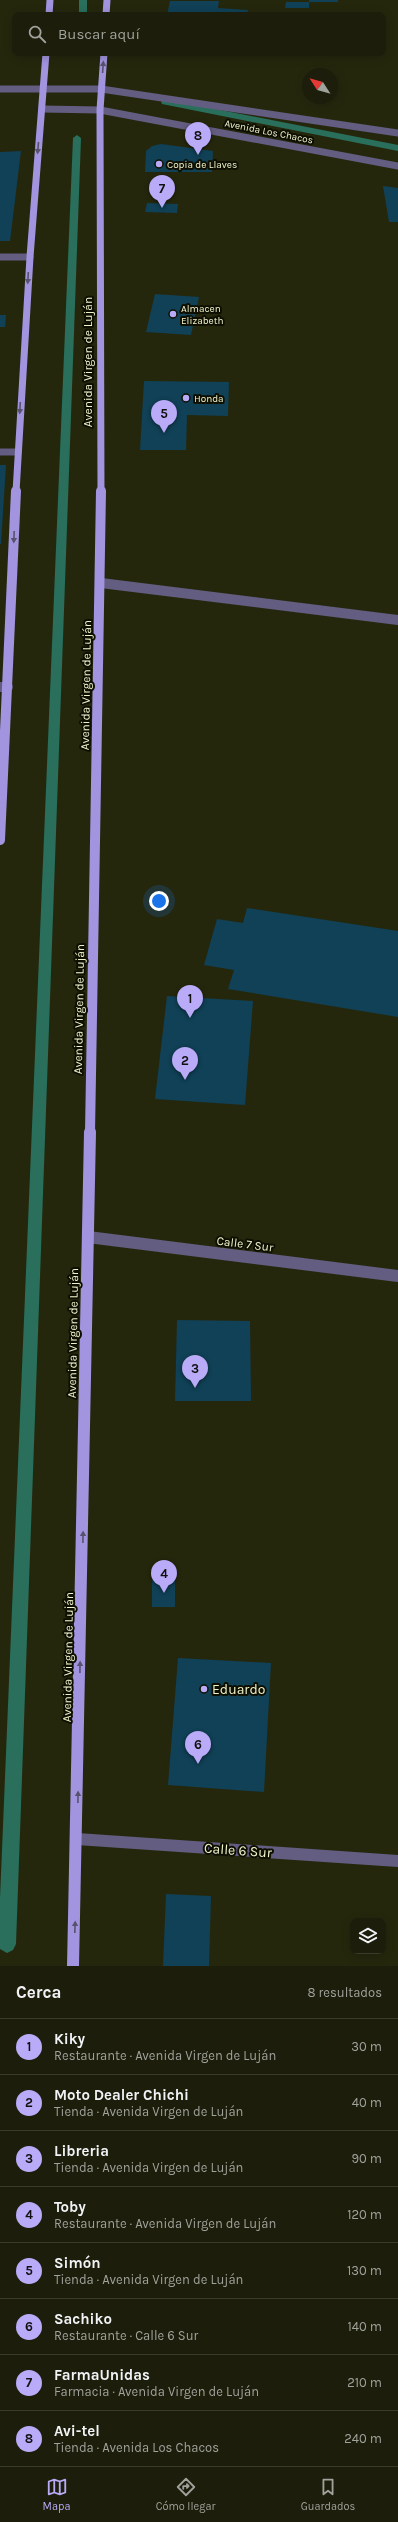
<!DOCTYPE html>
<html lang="es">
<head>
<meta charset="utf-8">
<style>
	:root { --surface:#1c1d0a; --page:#292a18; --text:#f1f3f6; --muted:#a0a29c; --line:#3a3b2b; --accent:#b9abf7 }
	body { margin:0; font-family:Karla,sans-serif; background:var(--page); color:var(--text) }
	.controls { position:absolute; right:12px; bottom:12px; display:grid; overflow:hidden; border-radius:8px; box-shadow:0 2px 10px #0003 }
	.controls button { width:36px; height:36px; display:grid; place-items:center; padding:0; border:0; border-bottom:1px solid var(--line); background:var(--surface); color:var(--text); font:20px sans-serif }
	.compass { position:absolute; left:302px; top:68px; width:36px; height:36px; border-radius:50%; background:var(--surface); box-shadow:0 2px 10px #0003; rotate:306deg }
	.you { position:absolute; left:159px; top:901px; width:14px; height:14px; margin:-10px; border:3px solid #fff; border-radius:50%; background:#1a73e8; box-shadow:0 0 0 6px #1a73e833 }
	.badge { display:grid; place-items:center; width:26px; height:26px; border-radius:50%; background:var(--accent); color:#111; font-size:13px; font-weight:700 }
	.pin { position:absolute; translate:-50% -33px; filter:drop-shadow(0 1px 2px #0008) }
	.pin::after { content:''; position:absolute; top:21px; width:14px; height:12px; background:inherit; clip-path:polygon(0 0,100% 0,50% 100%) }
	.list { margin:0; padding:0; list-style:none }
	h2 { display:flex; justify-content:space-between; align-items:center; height:52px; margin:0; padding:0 16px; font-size:17px }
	h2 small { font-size:13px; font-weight:400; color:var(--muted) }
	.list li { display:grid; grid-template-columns:26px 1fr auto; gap:12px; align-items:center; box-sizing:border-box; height:56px; padding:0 16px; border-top:1px solid var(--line) }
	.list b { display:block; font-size:15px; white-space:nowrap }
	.list p { margin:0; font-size:13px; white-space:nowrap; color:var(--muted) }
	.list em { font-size:13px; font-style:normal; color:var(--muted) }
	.icon { flex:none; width:22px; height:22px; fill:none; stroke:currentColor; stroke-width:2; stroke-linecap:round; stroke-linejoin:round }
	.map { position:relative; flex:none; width:398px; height:1966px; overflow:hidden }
	.search { position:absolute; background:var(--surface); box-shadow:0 2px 10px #0003; left:12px; right:12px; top:12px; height:44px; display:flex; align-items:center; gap:10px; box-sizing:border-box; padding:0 14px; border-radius:8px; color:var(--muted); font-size:15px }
	.sheet { height:500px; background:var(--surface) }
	nav { display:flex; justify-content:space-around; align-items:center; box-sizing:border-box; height:56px; border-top:1px solid var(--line); background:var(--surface); font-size:11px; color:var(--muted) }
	nav a { display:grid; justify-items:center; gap:2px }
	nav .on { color:var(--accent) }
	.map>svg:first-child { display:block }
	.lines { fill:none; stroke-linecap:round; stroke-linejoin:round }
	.stream { fill:#296f5c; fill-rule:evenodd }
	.building { fill:#104157 }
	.minor-far2 { stroke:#635d81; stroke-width:7 }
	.minor-far1 { stroke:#635d81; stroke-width:10 }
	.minor { stroke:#635d81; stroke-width:12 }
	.major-far2 { stroke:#a294de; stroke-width:7 }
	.major-far1 { stroke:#a294de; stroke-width:10 }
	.major { stroke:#a294de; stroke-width:12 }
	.oneway { fill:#58526f }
	.poi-dot { fill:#b9abf7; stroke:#0e0f00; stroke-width:1.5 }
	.labels { text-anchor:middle; stroke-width:4; stroke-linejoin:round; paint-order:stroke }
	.far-street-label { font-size:10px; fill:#eff3cb; stroke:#0e0f00 }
	.far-poi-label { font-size:10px; fill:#eff3cb; stroke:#0e0f00; text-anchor:start }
	.street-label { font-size:12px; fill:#eff3cb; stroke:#0e0f00 }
	.near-poi-label { font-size:14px; fill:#eff3cb; stroke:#0e0f00; text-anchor:start }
	.near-street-label { font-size:14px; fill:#eff3cb; stroke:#0e0f00 }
</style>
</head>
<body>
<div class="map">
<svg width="398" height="1966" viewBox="0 0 398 1966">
	<rect width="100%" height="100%" fill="#25270d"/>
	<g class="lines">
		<path class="stream" d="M79,0h8v15h-8z
			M165,99l233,46v6l-236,-47 -1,-2z
			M77,135l4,3 -65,1806 -3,6 -6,3 -7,-4v-51l73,-1760z"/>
	</g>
	<path class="building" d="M309,0h29v2h-29z
		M170,1h49l-1,7 30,2 -1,5h-80z
		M286,2h23v6h-24z
		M161,144l52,7 -1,21h-67l1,-21 6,-5z
		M21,151l-11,90h-10v-89z
		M383,186l15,2v34h-9z
		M147,203l31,1 -1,9 -32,-1z
		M155,294l44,3 -8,38 -45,-3z
		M0,315h6l-1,12h-5z
		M144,381l85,1 -1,34 -41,-1 -1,35h-46z
		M0,465h6l-5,79h-1z
		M247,908l151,23v86l-170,-28 6,-19 -30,-5 13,-46 26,4z
		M167,996l86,5 -8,104 -90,-6z
		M177,1320l73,1 1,80h-76z
		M152,1580h23v27h-23z
		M178,1658l93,5 -7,129 -96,-7z
		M166,1894l45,2 -2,70h-46z"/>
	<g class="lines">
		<path class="minor-far2" d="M0,89h101l297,44
			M42,109l58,1 298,56
			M0,257h30
			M0,452h18"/>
		<path class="minor-far1" d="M101,583l297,37
			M0,687h8"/>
		<path class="minor" d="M88,1237l310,39
			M77,1839l321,22"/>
		<path class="major-far2" d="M49,15l1,-15
			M106,15l1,-15
			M16,492l14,-235 16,-204
			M101,492l-1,-382 4,-57"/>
		<path class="major-far1" d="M0,840l16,-349
			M90,1133l11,-642"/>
		<path class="major" d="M73,1966l17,-834"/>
	</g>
	<defs><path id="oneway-solid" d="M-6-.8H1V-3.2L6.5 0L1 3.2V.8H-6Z"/></defs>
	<g class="oneway">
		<use href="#oneway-solid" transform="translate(103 67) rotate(-86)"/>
		<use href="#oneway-solid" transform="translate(38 148) rotate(95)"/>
		<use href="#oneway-solid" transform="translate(28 278) rotate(93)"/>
		<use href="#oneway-solid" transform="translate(20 408) rotate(93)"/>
		<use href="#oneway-solid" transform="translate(14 537) rotate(92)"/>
		<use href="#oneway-solid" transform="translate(83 1537) rotate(-89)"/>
		<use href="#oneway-solid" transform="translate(80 1667) rotate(-89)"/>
		<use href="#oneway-solid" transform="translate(78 1797) rotate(-89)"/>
		<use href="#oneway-solid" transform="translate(75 1927) rotate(-88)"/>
	</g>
	<g class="poi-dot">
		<circle cx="159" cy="164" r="4"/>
		<circle cx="173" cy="314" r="4"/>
		<circle cx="186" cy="398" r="4"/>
		<circle cx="204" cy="1689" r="4"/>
	</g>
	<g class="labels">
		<g class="far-street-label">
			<text transform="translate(269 131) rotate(11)" y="4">Avenida Los Chacos</text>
		</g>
		<g class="far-poi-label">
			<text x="167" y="168">Copia de Llaves</text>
			<text x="181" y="312">Almacen<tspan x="181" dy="12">Elizabeth</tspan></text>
			<text x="194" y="402">Honda</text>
		</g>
		<g class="street-label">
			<text transform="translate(88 362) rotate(-90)" y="4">Avenida Virgen de Luján</text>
			<text transform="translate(86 685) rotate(-89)" y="4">Avenida Virgen de Luján</text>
			<text transform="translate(79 1009) rotate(-89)" y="4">Avenida Virgen de Luján</text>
			<text transform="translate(245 1244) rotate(7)" y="4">Calle 7 Sur</text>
			<text transform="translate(73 1333) rotate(-89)" y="4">Avenida Virgen de Luján</text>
			<text transform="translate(68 1657) rotate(-89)" y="4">Avenida Virgen de Luján</text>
		</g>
		<g class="near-poi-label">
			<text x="212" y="1694">Eduardo</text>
		</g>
		<g class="near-street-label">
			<text transform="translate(238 1850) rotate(4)" y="5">Calle 6 Sur</text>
		</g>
	</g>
</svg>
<div class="controls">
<button><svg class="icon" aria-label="layers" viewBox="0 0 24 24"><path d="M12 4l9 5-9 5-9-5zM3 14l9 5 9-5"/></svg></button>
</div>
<svg class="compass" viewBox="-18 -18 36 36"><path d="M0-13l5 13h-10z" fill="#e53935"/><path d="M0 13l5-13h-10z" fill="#a0a29c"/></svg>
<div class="you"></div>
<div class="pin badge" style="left:190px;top:1018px">1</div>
<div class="pin badge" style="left:185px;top:1080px">2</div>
<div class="pin badge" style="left:195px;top:1388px">3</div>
<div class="pin badge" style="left:164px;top:1593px">4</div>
<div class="pin badge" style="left:164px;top:433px">5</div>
<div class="pin badge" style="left:198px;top:1764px">6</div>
<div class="pin badge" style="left:162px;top:208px">7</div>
<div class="pin badge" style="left:198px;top:155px">8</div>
<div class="search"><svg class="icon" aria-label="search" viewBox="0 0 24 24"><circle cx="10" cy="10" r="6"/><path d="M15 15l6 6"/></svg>Buscar aquí</div>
</div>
<section class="sheet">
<h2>Cerca<small>8 resultados</small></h2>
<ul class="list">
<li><span class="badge">1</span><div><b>Kiky</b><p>Restaurante · Avenida Virgen de Luján</p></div><em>30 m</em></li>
<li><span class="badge">2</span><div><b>Moto Dealer Chichi</b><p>Tienda · Avenida Virgen de Luján</p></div><em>40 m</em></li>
<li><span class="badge">3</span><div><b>Libreria</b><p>Tienda · Avenida Virgen de Luján</p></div><em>90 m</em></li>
<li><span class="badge">4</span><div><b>Toby</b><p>Restaurante · Avenida Virgen de Luján</p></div><em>120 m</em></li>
<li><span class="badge">5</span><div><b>Simón</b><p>Tienda · Avenida Virgen de Luján</p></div><em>130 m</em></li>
<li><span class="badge">6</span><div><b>Sachiko</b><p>Restaurante · Calle 6 Sur</p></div><em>140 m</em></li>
<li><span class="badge">7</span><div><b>FarmaUnidas</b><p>Farmacia · Avenida Virgen de Luján</p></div><em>210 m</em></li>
<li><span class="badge">8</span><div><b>Avi-tel</b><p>Tienda · Avenida Los Chacos</p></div><em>240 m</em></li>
</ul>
</section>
<nav>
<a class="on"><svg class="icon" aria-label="map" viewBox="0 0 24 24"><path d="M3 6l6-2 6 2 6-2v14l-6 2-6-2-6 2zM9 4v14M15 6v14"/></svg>Mapa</a>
<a><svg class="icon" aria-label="directions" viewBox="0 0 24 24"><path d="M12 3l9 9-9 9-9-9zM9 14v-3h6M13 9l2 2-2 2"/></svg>Cómo llegar</a>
<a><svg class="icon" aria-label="saved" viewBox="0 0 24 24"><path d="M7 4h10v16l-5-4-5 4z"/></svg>Guardados</a>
</nav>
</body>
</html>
